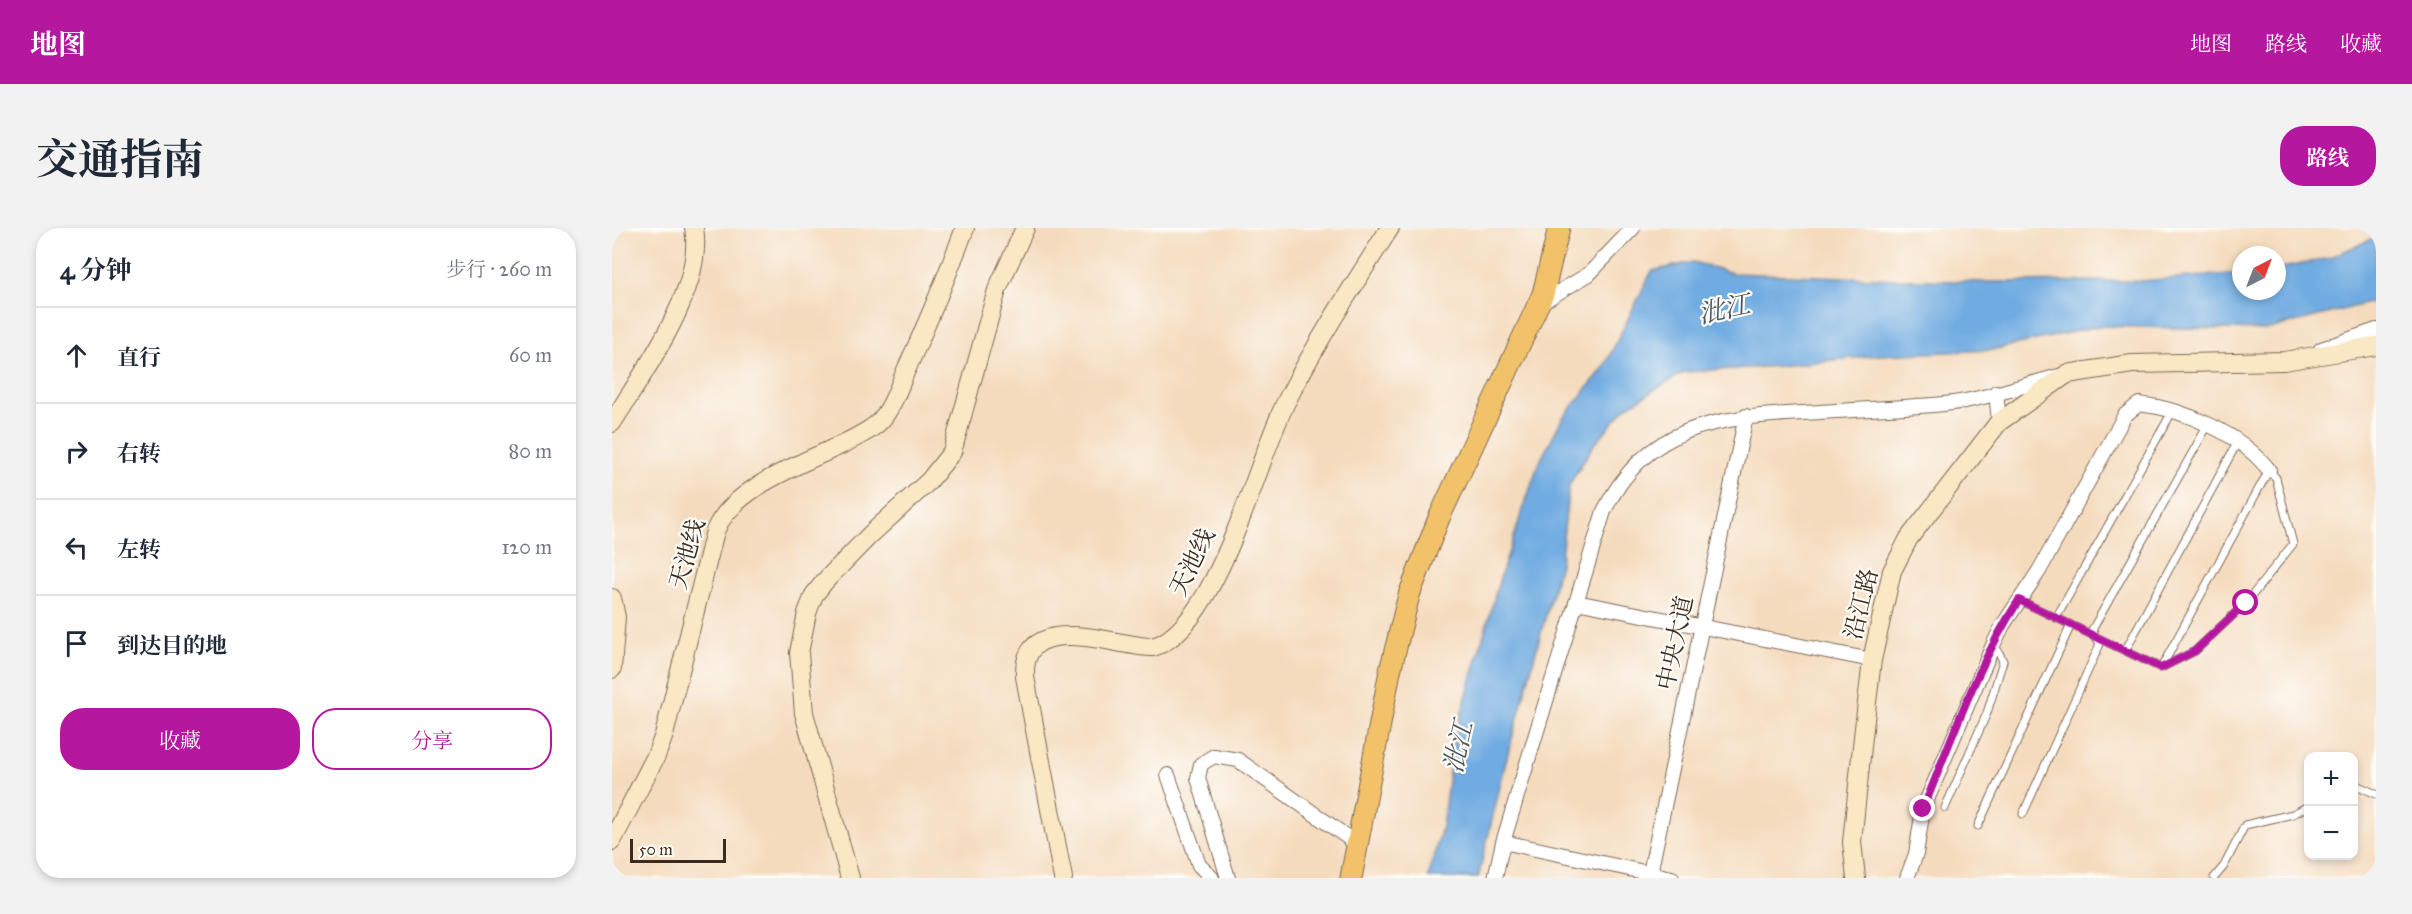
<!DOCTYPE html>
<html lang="zh">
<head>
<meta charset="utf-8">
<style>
	:root { --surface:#fff; --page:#f2f2f3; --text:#1f2937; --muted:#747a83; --line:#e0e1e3; --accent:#b5179e }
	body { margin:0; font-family:"IM FELL Great Primer","Noto Serif SC",serif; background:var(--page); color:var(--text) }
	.controls { position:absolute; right:18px; bottom:18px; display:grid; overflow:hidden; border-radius:12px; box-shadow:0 3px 9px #0003 }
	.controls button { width:54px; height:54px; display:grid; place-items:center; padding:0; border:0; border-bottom:2px solid var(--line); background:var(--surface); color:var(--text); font:30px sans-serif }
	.compass { position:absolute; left:1620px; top:18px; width:54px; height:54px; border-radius:50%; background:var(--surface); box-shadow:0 3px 9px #0003; rotate:42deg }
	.scale { position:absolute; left:18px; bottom:15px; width:96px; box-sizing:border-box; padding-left:6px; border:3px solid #3b2a1e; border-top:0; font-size:16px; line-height:21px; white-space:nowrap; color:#3b2a1e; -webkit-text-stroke:4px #fdfcf7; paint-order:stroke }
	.stop { position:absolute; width:18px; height:18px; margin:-14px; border:4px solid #b5179e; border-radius:50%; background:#fff }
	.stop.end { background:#b5179e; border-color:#fff; box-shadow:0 2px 6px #0008 }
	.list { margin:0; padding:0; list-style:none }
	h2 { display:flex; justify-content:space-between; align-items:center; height:78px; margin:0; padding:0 24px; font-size:26px }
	h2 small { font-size:20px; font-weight:400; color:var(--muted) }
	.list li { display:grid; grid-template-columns:39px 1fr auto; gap:18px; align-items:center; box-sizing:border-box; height:96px; padding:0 24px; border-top:2px solid var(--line) }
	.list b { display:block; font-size:22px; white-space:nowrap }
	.list em { font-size:20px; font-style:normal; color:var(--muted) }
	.actions { display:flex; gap:12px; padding:18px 24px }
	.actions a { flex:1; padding:14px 0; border:2px solid var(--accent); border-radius:24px; text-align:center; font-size:21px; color:var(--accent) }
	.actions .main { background:var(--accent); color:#fff }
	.icon { flex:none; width:33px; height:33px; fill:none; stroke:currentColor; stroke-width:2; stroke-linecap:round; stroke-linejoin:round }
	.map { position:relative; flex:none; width:1764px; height:650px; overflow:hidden; border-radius:24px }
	header { display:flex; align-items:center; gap:36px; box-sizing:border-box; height:84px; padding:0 30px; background:var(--accent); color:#fff }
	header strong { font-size:28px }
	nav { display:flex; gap:33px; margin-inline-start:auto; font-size:21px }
	.intro { display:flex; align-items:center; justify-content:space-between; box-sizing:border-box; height:144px; padding:0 36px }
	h1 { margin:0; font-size:42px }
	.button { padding:15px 27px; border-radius:24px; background:var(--accent); color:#fff; font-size:21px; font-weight:700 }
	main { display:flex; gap:36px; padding:0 36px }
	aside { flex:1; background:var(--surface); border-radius:24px; box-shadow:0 3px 9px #0003 }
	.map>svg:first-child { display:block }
	.water { fill:#6fabe1; stroke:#556a80; stroke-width:1.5 }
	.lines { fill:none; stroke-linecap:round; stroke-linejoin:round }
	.lane-casing { stroke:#7c6856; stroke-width:9 }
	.street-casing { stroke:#7c6856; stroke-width:16 }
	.secondary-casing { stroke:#7c6856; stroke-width:20 }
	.primary-casing { stroke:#7c6856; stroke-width:23 }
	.lane { stroke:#fff; stroke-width:7 }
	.street { stroke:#fff; stroke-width:14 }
	.secondary { stroke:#fae7c3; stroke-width:18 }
	.primary { stroke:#f2c26a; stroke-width:21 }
	.route { stroke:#b5179e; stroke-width:8 }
	.labels { text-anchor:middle; stroke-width:4.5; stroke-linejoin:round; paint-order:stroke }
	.street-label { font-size:24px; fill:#3b2a1e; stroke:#fdfcf7 }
	.water-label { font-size:26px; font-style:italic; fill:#4d5762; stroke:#fdfcf7 }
</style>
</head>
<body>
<header>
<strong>地图</strong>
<nav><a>地图</a><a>路线</a><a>收藏</a></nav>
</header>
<div class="intro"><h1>交通指南</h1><a class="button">路线</a></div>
<main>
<aside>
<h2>4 分钟<small>步行 · 260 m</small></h2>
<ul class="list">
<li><svg class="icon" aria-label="ahead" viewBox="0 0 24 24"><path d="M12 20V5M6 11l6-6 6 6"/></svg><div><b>直行</b></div><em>60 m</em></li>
<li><svg class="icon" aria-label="right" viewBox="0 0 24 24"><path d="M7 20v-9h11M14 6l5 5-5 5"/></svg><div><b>右转</b></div><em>80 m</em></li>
<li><svg class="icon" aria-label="left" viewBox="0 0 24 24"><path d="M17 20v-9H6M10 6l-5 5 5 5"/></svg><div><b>左转</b></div><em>120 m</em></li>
<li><svg class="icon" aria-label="arrive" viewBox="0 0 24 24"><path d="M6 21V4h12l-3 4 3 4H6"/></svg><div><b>到达目的地</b></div></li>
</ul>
<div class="actions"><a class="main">收藏</a><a>分享</a></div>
</aside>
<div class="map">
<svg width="1764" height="650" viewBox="0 0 1764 650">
	<rect width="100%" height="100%" fill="#fdfcf7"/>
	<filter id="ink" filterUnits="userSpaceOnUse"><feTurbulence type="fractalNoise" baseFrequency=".0167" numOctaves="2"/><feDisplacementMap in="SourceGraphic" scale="12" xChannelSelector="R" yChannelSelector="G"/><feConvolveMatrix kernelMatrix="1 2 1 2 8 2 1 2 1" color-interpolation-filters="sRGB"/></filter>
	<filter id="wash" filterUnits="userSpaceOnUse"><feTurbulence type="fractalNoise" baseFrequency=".008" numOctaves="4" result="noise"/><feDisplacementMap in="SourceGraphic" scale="24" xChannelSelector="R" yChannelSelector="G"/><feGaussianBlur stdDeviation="1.35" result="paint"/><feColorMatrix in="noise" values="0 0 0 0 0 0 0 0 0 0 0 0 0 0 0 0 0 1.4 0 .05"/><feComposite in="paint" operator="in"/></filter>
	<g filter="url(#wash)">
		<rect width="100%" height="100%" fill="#f5dbbe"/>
		<path class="water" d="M1764,9v64l-111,29 -166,-4 -107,24 -113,5 -100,11 -95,6 -59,36 -33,39 -23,38 -9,79 -52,189 -30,125h-50l14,-51 11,-84 47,-165 38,-113 24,-46 41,-50 49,-98 41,-9 40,11 248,9 159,-1 101,-8v18h36v-22l52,-11z"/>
	</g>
	<g filter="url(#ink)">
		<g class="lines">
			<defs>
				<path id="lane" d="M1657,242l7,8 17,66 -47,59 -51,48 -34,17z
					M1407,372l142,68
					M1444,390l116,-206
					M1513,423l112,-208
					M1742,556l22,10
					M1333,580l42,-95 16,-52 -9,-18
					M1411,586l77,-170 -8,-14 116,-205
					M1366,598l93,-201
					M1602,650l10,-12 21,-41 48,-11 15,-8"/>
				<path id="street" d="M927,76l50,-30 44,-46
					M1709,121l55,-19
					M1384,164l3,30
					M964,374l296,58
					M556,547l31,90 13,13
					M891,614l169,36
					M616,650l-30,-100 3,-14 13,-8 24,4 119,84
					M883,650l8,-36 101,-331c43,-87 112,-93 199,-98 47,-3 94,-5 141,-9 35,-3 80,-19 115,-28
					M1037,650l97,-462
					M1295,650l9,-24 7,-45 71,-166 9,-18 36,-54 86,-156 14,-11c45,5 102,30 130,66"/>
				<path id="secondary" d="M0,195c31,-50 93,-135 82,-195
					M0,370l4,19 -4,52
					M0,613l44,-85 8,-21 51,-204c18,-44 89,-68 130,-88 11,-6 26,-12 35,-22 13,-14 19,-35 27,-53 21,-46 40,-92 58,-140
					M238,650l-46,-165 -5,-60 8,-40 7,-18 11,-14 46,-47 58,-53 23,-29 45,-162 28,-62
					M451,650l-38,-201c-4,-69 91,-30 128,-30 64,-18 104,-189 134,-247 30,-59 67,-116 103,-172
					M1244,650l-4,-36 11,-105 9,-77 20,-89 17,-33 90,-116 68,-48 65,-10 152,-3 92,-15"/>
				<path id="primary" d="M739,650l39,-207 19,-76 30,-77 104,-224 16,-66"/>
			</defs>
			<use href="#lane" class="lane-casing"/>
			<use href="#street" class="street-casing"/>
			<use href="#secondary" class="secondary-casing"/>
			<use href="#primary" class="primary-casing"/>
			<use href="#lane" class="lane"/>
			<use href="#street" class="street"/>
			<use href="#secondary" class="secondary"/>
			<use href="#primary" class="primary"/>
		</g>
	</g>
	<g class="lines" filter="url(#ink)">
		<path class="route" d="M1311,581c29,-70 54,-145 96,-209l142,68 34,-17 51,-48"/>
	</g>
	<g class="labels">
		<g class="street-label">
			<text transform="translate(75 326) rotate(-74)" y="8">天池线</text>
			<text transform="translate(580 334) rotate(-64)" y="8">天池线</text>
			<text transform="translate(1249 376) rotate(-76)" y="8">沿江路</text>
			<text transform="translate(1063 415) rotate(-78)" y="8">中央大道</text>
		</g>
		<g class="water-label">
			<text transform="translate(1112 81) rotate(-12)" y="9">沘江</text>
			<text transform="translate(846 519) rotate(-77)" y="9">沘江</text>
		</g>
	</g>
</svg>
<div class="controls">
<button>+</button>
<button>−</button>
</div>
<svg class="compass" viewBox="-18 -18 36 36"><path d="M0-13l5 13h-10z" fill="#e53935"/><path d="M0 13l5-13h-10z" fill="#747a83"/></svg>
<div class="scale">50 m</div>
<div class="stop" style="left:1634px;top:375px"></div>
<div class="stop end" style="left:1311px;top:581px"></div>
</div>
</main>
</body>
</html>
